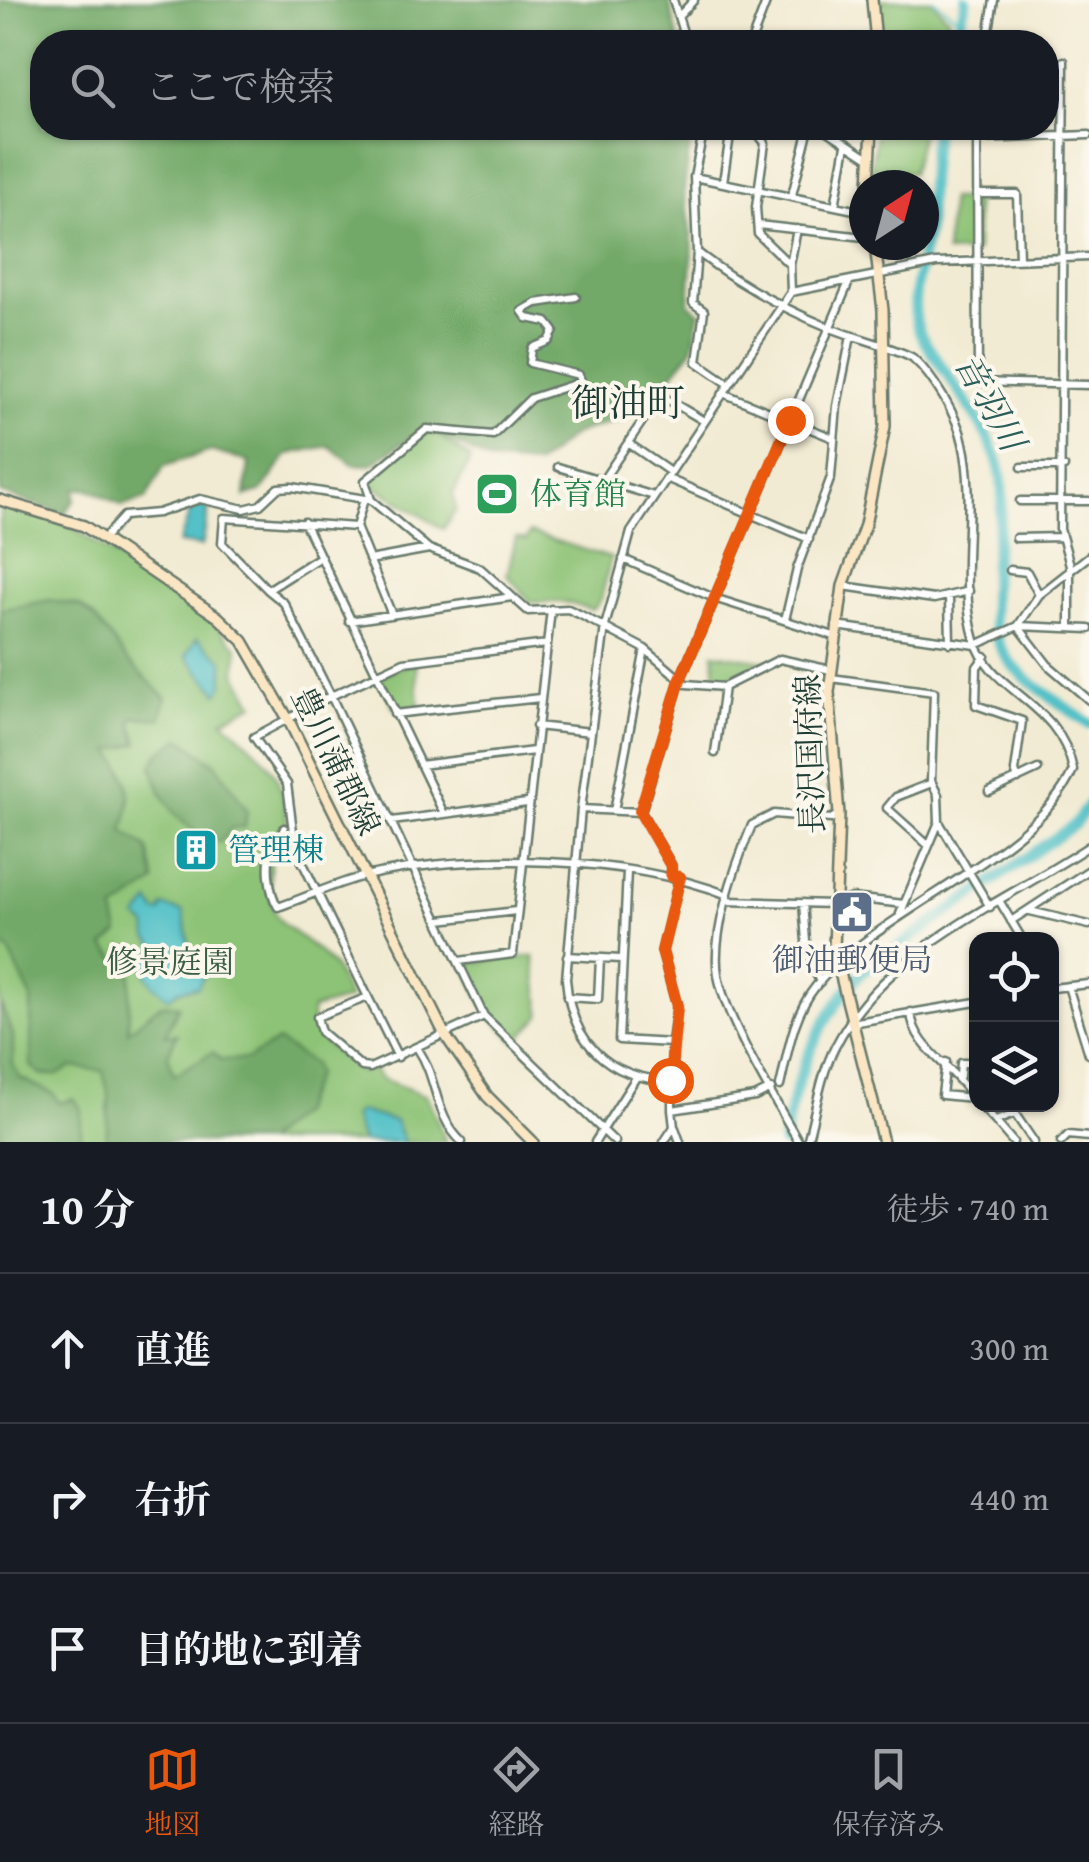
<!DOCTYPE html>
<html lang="ja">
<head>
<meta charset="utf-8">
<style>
	:root { --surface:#171b24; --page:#20242c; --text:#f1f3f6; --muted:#9ea1a6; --line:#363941; --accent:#ea580c }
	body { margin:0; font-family:"Gentium Book Plus","Noto Serif JP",serif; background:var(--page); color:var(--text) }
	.controls { position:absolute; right:30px; bottom:30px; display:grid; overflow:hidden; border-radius:20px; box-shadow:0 2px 8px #0004 }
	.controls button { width:90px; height:90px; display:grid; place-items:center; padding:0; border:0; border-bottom:2px solid var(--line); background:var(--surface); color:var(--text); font:50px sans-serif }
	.compass { position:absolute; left:849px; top:170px; width:90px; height:90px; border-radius:50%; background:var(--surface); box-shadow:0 2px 8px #0004; rotate:36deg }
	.stop { position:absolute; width:30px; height:30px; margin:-22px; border:8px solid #ea580c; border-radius:50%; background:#fff }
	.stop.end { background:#ea580c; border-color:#fff; box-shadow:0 2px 10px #0008 }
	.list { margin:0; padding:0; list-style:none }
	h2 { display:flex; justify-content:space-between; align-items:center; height:130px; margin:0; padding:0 40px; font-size:42px }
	h2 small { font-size:32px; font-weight:400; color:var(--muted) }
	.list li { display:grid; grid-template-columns:65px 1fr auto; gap:30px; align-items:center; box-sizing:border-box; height:150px; padding:0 40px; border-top:2px solid var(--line) }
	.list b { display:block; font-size:38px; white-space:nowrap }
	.list em { font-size:32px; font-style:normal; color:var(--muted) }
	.icon { flex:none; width:55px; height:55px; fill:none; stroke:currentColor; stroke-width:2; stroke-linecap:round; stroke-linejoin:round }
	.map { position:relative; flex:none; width:1089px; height:1142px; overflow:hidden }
	.search { position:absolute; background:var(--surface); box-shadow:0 2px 8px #0004; left:30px; right:30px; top:30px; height:110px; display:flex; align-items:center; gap:25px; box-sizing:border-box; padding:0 35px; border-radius:40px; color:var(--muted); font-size:38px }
	.sheet { height:580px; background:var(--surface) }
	nav { display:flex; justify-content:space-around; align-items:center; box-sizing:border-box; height:140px; border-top:2px solid var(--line); background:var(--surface); font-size:28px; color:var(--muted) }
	nav a { display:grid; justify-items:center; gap:5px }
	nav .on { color:var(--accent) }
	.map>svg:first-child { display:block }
	.green { fill:#8dc376; stroke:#568055; stroke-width:2.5 }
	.forest { fill:#72a967; stroke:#48734e; stroke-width:2.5 }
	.water { fill:#53c1c7; stroke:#397f7e; stroke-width:2.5 }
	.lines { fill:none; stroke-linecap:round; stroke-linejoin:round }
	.stream { stroke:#53c1c7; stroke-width:2.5 }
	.river { stroke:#53c1c7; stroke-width:11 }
	.street-casing { stroke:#697a6c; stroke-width:11 }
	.secondary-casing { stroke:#697a6c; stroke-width:14 }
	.street { stroke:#fff; stroke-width:6 }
	.secondary { stroke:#fbe6c4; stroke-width:9 }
	.route { stroke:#ea580c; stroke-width:12 }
	.labels { text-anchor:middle; stroke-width:8; stroke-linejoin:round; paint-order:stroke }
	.leisure-label { font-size:32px; fill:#27864d; stroke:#fbf7ec; text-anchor:start }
	.street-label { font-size:32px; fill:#1f3d34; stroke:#fbf7ec }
	.culture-label { font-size:32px; fill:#0d838f; stroke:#fbf7ec; text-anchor:start }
	.service-label { font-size:32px; fill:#4e5e75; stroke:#fbf7ec }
	.park-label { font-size:32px; fill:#3a5e44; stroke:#fbf7ec }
	.water-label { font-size:35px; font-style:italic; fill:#2c5e59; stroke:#fbf7ec }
	.quarter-label { font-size:38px; fill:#1f3d34; stroke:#fbf7ec }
</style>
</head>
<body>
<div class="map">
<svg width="1089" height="1142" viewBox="0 0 1089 1142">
	<rect width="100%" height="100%" fill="#fbf7ec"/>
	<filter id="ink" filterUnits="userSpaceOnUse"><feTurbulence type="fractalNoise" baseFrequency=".01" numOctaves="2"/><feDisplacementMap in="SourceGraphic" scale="20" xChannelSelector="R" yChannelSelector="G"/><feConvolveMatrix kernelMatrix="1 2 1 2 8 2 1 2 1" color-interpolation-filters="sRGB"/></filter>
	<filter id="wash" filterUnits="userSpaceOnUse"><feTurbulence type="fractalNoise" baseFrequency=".0048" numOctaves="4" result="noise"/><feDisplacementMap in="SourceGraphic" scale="40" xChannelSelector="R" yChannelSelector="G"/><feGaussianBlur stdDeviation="2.25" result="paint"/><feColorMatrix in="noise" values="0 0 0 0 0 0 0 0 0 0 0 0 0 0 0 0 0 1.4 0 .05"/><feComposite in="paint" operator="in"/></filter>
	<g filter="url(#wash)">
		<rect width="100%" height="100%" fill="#f2ebd3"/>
		<path class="green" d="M876,0h55l18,19 -6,23h-61z
			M877,128h46l-11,45 -41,-4z
			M950,199h25l1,53 -30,1z
			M432,431l39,28 -18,35 3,16 -13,19 -72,-45 1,-6 49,-44z
			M0,504l66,19 147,99 25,26 -2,25 18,31 -31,16c54,49 56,46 67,118l-19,15c-7,84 14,62 59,110 9,9 13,25 19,36l-37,10c-3,30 27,45 49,63l13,-2 8,9 45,17 19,46h-446z
			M530,533l81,25 -10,41 -8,11 -29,-8h-33l-24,-27 9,-37 10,2z
			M714,653l56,9 -54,19z
			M416,662l3,45 -25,2 -14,-34z
			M534,956l7,59 -25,27 -29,-30 -23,-49z"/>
		<path class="forest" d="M0,0h669l10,42h-637v86h650l-8,63 9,56 -4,57 11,8 -8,38 -31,38 -43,31 -45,16 -36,30 -48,-4 -64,-34 -54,38 -18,-1 -24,-18 -41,8 -27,38 -16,4 4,-34 -38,-11 -47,15 -18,33 -23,7 -34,-17h-14v10l-11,15 -64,-21z
			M50,600l30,6 14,11 34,44 38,37 -6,21 -25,-2 -4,5 7,21 -27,8c20,29 24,45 12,80l25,18 7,33 -41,29 5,22 -15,13 27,27 -3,58 33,-27 18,2 -14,29 12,-1 -9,21 6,20 39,-23 8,8 26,-1 31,-18 35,23 3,10 -16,38 -35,30h-159l3,-44 -6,-27 -31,-4 -15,8h-15l-11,-9v-69l-23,-48 -8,-2v-337z
			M180,738l37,27 30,45 -2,17 -14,1 -11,14c-38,-10 -59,-40 -68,-76l6,-12z
			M0,1003l13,32v29l7,14 34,16 5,9 15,-4 7,9v34h-81z"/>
		<path class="water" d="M199,505l10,4 -7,37 -23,-3 11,-31z
			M197,638l26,22v25l-5,8 -32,-37z
			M150,902l6,10 5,1 2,-7 20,6 9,45 11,20 -5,10 -18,3 -12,8c-12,-11 -27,-20 -23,-40l11,-11 -8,-9 -1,-13 -10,-7z
			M359,1111l36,10 9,21h-42l-9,-26z"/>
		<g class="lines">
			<path class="stream" d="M934,0l26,20"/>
			<path class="river" d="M955,42l11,-42
				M936,128c-6,31 -7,59 -8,91 -1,37 -26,85 -5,120 23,36 68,91 77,131 6,25 -1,52 -4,77 -13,116 6,114 93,177
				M784,1142c11,-66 32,-119 77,-169l214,-149 14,-20"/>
		</g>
	</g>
	<g filter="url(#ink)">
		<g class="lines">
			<defs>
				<path id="street" d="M673,0l13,42
					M679,16l15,-16
					M751,42l16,-42
					M987,42l7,-42
					M1064,61l-4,468 10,36v63
					M718,128l40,6 7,9 -9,64 2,27 32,31 1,27
					M823,128l46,30
					M1089,135l-112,4 1,243 111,3
					M694,177l170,35
					M723,182l8,-53
					M977,194h40l2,65
					M792,195l17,-67
					M835,206l11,-61
					M758,225l106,12
					M697,252l-3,-75 10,-49
					M790,265l7,-36
					M576,297l-40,6 -14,8 5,7 20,4 7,9 -5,10 -17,7 -2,15 49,12 2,7 -50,16 -38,37 -66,-6 -62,52 6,19 58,49 51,19 48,43 40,-2 11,5 66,35 41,35 38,3 56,-28 51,11
					M729,384l-32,-22 7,-51 -11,-8 4,-51c40,31 85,56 131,75 18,8 75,23 85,31 20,18 45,59 50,85 15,65 -7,134 12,197 16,54 85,61 98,130 -36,85 -196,141 -257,216 -23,28 -28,66 -36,100
					M723,393l110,45
					M628,443l42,29
					M558,467l96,29
					M1022,467h42
					M666,478l143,61
					M603,480l57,-85 44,26
					M1020,501h69
					M304,522l140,292
					M356,527l8,-28
					M1016,538l45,-1
					M103,539l21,-23 34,-3 42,-14 44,10 16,-4 18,-17 14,-1 79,13
					M1089,556l-50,39 -21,31 30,39 41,35
					M320,557l-52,33 16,13 47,93 73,-34 143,-18
					M623,559l91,39 120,38
					M369,560l60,-11
					M1010,570l17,2 12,23
					M843,586l91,13 35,-8
					M268,590l-46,-47 2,-25 132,9 36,88
					M949,597l1,46
					M785,620l12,-51 34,-92 6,-71 14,-70
					M349,621l163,-24
					M836,626l140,19 42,-19 71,3
					M985,656l-8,11 -1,38 46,16 -7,50 3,8
					M831,678l103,14 -3,89 7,14 1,27 -39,92
					M394,714l146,-16
					M536,726l55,6
					M715,753l9,-66
					M420,765l114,-14
					M989,792l49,-23
					M581,809l60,3
					M614,811l31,-162
					M392,821l135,-18
					M939,822l51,85
					M284,828c-2,12 -7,12 -12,22 -7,14 -2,45 6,57 29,-10 58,-24 87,-31 106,-24 261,-20 363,19
					M928,845l-41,-37 9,-11 36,-14
					M627,871l-8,169 53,3 5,-37 -15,-55 18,-74
					M671,876v-11l-30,-53 39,-132 169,-398
					M726,901l107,3 19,-6 52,6
					M1000,902l22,37
					M803,903l4,51 13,28
					M1030,911l59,14
					M440,920l76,-9
					M1011,921l78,-51
					M567,956l54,3
					M459,961l54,-7 38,-345
					M1068,986l21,68
					M1052,988l37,-4
					M368,997l30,60
					M567,997l31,2 2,-41
					M911,1012c2,36 44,55 62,86l-31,-3 4,-33
					M484,1016l-114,52 -8,-1 -41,-35 -4,-15 51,-20 -73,-150 -8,-63 -33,-47 77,-41 153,320 131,126
					M851,1023l125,-21
					M672,1043v67l83,-13 16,-8
					M418,1049c20,30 16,67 44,93
					M960,1076l1,-13h15
					M670,1081c-63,-3 -99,-39 -104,-102l15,-170 24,-183 26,-94 160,-240 145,-29 153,-6
					M979,1104l16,17 20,-7
					M1016,1104l-1,10 19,28
					M995,1121l18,21
					M675,1128l5,14
					M595,1142l40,-63
					M664,1142l10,-15 -2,-17
					M799,1142c-24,-42 -73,-121 -81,-167 -7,-43 18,-111 34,-150l22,-11 57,5 8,-5
					M807,1142c9,-31 13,-66 28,-95 49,-98 167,-143 254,-201
					M1061,1142l7,-7 21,2"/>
				<path id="secondary" d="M872,0l4,42
					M869,185l3,-57
					M875,245l8,65 2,116 -20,99 -22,61 -14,106 10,122 -5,135 49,193
					M0,500l84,26 134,91 25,24 45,78 157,316 42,61 46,46"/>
			</defs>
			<use href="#street" class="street-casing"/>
			<use href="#secondary" class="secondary-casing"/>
			<use href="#street" class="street"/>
			<use href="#secondary" class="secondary"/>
		</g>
	</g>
	<g class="lines" filter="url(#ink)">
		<path class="route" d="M670,1080l7,-74 -15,-55 18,-74 -9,-1v-10l-31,-54 40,-132 110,-260"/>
	</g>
	<defs>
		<symbol id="stadium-square" viewBox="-11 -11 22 22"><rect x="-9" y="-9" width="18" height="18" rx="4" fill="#2e9e5b" stroke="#fbf7ec"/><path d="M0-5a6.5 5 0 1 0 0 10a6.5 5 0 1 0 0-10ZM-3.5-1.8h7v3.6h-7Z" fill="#fff"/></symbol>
		<symbol id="building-square" viewBox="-11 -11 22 22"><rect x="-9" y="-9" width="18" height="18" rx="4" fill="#0f9aa8" stroke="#fbf7ec"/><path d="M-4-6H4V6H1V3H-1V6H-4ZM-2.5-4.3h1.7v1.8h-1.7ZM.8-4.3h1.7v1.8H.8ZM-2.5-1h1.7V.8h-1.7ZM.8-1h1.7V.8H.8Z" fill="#fff"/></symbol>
		<symbol id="civic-square" viewBox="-11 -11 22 22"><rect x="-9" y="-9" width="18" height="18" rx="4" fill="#5c6f8a" stroke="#fbf7ec"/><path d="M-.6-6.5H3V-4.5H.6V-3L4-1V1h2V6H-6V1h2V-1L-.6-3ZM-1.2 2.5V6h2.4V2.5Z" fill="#fff"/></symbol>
	</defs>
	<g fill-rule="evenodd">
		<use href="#stadium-square" x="472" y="469" width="50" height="50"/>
		<use href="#building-square" x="171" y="825" width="50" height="50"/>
		<use href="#civic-square" x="827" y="887" width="50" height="50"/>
	</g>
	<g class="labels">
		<g class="leisure-label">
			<text x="530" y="505">体育館</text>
		</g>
		<g class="street-label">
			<text transform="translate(810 754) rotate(-92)" y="11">長沢国府線</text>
			<text transform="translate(336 761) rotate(64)" y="11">豊川蒲郡線</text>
		</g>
		<g class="culture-label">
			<text x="228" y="861">管理棟</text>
		</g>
		<g class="service-label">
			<text x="852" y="971">御油郵便局</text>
		</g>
		<g class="park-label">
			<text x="170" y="973">修景庭園</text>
		</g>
		<g class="water-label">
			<text transform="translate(990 402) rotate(61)" y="12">音羽川</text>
		</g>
		<g class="quarter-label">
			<text x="628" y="416">御油町</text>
		</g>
	</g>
</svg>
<div class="controls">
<button><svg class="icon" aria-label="locate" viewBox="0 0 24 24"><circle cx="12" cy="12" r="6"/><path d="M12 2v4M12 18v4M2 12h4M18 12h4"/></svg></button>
<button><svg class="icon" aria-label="layers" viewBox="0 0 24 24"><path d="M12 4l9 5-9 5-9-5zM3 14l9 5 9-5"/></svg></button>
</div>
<svg class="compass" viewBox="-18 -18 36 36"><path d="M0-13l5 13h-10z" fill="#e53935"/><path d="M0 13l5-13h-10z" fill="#9ea1a6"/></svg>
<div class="stop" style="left:670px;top:1080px"></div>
<div class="stop end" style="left:790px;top:420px"></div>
<div class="search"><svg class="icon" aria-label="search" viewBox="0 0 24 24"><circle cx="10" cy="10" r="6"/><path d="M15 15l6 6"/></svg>ここで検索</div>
</div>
<section class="sheet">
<h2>10 分<small>徒歩 · 740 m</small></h2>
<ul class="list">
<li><svg class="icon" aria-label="ahead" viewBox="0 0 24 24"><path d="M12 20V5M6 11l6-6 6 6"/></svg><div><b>直進</b></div><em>300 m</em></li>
<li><svg class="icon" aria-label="right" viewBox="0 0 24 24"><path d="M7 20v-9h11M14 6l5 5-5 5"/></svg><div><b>右折</b></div><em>440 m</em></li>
<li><svg class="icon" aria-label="arrive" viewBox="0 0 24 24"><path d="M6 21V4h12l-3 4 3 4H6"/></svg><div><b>目的地に到着</b></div></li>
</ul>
</section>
<nav>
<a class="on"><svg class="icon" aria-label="map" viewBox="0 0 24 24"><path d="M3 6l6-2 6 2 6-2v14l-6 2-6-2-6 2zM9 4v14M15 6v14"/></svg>地図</a>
<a><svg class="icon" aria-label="directions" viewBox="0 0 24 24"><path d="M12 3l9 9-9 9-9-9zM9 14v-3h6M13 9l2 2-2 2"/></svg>経路</a>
<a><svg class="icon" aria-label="saved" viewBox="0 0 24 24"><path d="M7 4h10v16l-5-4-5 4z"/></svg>保存済み</a>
</nav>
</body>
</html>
